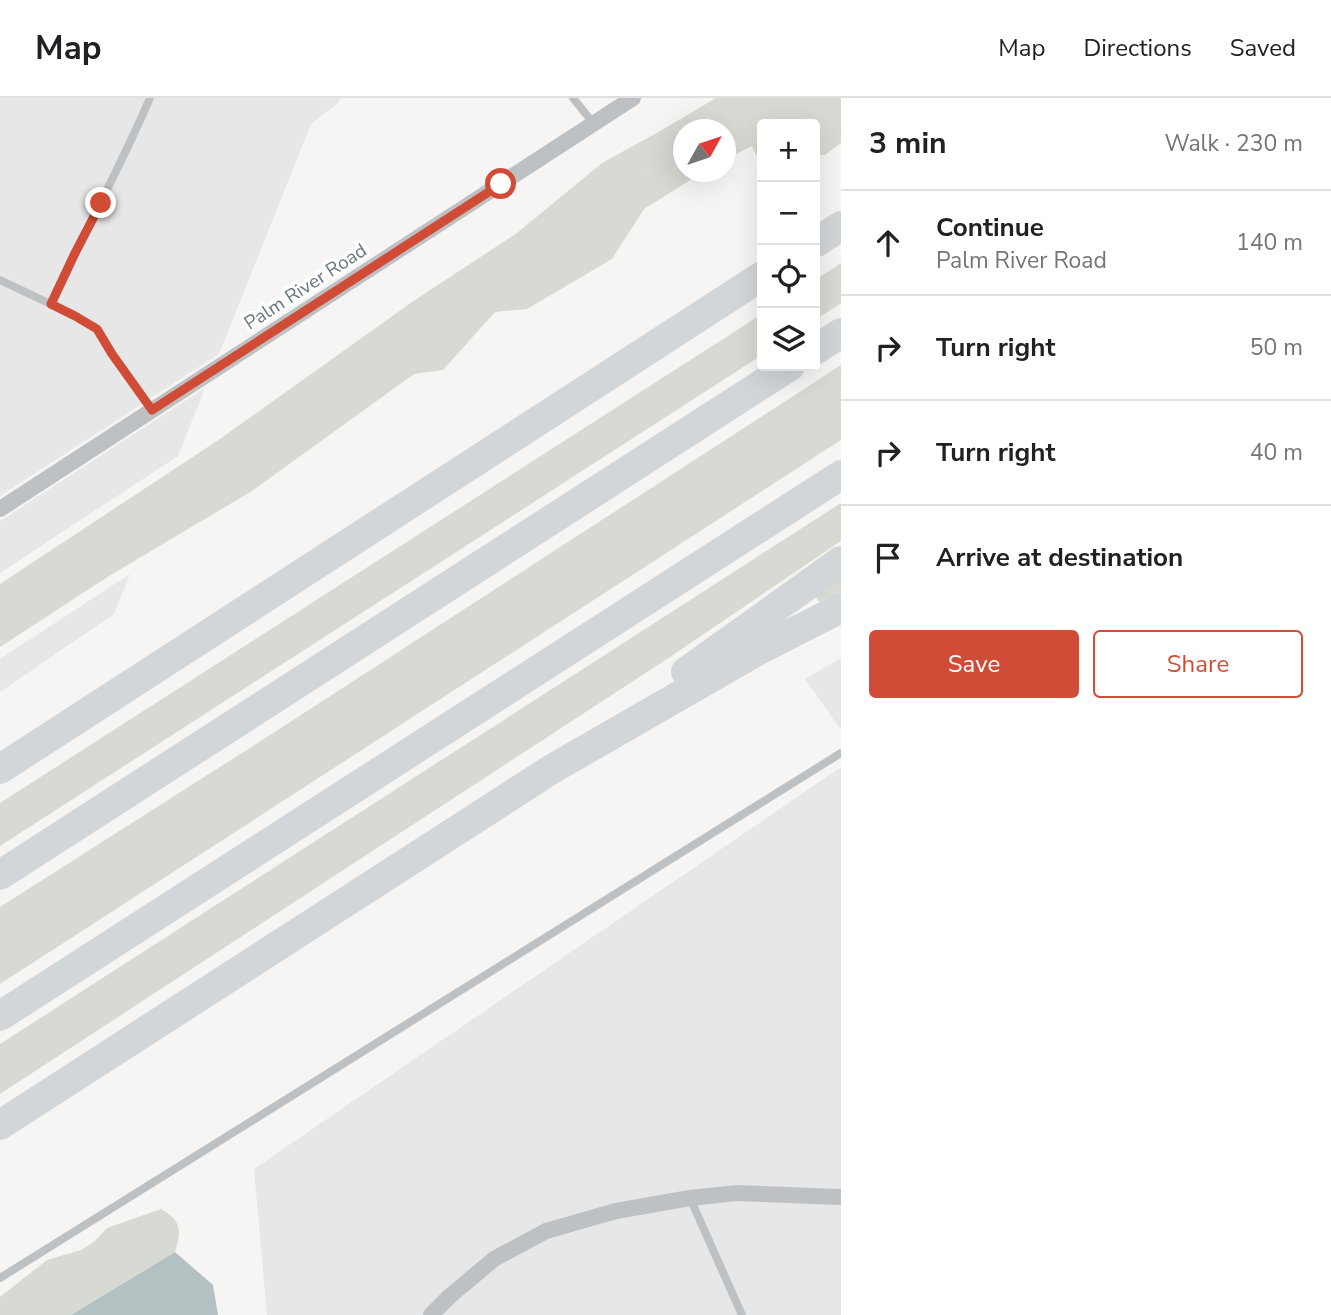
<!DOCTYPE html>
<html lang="en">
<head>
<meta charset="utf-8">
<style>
	:root { --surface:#fff; --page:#f6f6f6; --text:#202124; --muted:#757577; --line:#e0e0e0; --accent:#d14c37 }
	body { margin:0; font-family:"Nunito Sans",sans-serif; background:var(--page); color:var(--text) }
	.controls { position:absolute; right:21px; top:21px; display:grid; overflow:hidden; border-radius:7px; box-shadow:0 7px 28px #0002 }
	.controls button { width:63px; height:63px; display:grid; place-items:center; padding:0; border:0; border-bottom:2px solid var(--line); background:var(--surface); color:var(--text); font:35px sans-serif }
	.compass { position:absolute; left:673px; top:21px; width:63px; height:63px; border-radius:50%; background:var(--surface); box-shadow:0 7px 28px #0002; rotate:50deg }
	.stop { position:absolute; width:21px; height:21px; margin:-16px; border:5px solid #d14c37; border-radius:50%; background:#fff }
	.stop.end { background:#d14c37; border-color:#fff; box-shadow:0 2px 7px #0008 }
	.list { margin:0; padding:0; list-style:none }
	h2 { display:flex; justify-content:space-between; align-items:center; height:91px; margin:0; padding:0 28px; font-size:30px }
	h2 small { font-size:23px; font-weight:400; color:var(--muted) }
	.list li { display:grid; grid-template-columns:46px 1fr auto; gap:21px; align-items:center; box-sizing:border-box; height:105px; padding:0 28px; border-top:2px solid var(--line) }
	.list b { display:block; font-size:26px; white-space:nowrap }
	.list p { margin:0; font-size:23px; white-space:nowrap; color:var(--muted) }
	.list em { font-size:23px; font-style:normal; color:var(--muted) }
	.actions { display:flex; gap:14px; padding:21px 28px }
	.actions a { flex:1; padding:16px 0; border:2px solid var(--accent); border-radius:7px; text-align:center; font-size:24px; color:var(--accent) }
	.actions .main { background:var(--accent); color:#fff }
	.icon { flex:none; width:38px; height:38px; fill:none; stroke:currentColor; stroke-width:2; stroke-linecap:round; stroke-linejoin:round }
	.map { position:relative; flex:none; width:841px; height:1217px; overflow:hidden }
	header { display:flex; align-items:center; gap:42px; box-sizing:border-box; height:98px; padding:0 35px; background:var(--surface); border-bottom:2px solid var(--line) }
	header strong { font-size:33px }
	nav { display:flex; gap:38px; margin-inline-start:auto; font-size:24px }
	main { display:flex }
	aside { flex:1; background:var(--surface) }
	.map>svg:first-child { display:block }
	.built { fill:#e6e7e6 }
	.green { fill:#d6dad2 }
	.water { fill:#b3c1c3 }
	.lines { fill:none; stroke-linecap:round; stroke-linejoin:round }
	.lane { stroke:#bdc1c4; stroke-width:8 }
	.street { stroke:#bdc1c4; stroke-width:16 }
	.highway { stroke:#d2d6d9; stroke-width:30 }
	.route { stroke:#d14c37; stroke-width:9 }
	.labels { text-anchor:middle; stroke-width:7; stroke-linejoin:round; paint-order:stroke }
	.street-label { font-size:19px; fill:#687881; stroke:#fff }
</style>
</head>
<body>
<header>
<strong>Map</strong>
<nav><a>Map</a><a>Directions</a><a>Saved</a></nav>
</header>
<main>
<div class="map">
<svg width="841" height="1217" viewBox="0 0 841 1217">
	<rect width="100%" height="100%" fill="#f6f5f3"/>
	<path class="built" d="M0,0h341l-3,5 -27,21 -92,230 -219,142z
		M205,290l-27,68 -178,117v-52z
		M130,476l-16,40 -114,78v-33z
		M841,560v72l-36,-51z
		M841,669v548h-574l-13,-146z"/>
	<path class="green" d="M716,0h125v45l-16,12h-10v-31h-53v43l-10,-21 -26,13v-29h-42v42h19l-59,37 -32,50 -85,50 -32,3 -52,58 -29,4 -162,117 -143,85 -109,71v-63l220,-145 192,-137 105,-69 85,-70 60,-33z
		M841,165v40l-26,17v-40z
		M762,216v41l-762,491v-43z
		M841,267v75l-841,544v-77l267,-170z
		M841,405v38l-171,116 -670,437v-50z
		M841,477v17l-22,10 -5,-8z
		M161,1111c20,12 21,20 14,43l-104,63h-71v-18l47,-37 34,-10 13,-8 13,-14z"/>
	<path class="water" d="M175,1154l38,33 5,30h-147z"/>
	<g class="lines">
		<path class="lane" d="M573,0l21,26
			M0,182l76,36 21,13 15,25 40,56
			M51,207c32,-70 69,-137 99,-207
			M690,1100l52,117
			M0,1180l841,-525"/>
		<path class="street" d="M0,411l633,-411
			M431,1217l19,-19 44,-37 52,-28 70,-20 74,-13 47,-5 104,4"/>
		<path class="highway" d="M815,145l26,-17
			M815,252l26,-17
			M686,574l155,-111
			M0,671l762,-493
			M0,777l790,-509
			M0,918l841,-541
			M0,1027l552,-356 205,-118 84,-43"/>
	</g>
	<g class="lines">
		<path class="route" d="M101,105l-26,50 -24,51 24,12 22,13 15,25 40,56 349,-226"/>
	</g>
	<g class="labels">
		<g class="street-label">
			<text transform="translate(305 188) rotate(-33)" y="7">Palm River Road</text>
		</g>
	</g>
</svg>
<div class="controls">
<button>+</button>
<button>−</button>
<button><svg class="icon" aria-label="locate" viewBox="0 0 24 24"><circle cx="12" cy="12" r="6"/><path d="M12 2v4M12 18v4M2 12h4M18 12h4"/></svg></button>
<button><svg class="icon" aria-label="layers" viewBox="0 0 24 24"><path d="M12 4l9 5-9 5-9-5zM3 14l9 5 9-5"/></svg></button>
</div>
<svg class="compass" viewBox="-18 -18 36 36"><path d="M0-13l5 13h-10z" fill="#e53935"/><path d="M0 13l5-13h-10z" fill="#757577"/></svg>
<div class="stop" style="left:501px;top:86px"></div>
<div class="stop end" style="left:101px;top:105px"></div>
</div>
<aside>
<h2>3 min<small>Walk · 230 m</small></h2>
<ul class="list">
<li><svg class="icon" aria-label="ahead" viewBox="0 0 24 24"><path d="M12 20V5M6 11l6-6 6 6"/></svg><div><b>Continue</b><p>Palm River Road</p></div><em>140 m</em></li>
<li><svg class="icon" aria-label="right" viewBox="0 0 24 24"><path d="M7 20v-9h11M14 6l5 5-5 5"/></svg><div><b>Turn right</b></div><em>50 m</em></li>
<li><svg class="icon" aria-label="right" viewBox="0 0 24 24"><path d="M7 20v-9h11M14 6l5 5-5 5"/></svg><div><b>Turn right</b></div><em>40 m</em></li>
<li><svg class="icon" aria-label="arrive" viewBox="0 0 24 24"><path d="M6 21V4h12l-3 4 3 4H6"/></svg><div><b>Arrive at destination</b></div></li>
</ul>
<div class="actions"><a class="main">Save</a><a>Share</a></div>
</aside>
</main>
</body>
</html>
